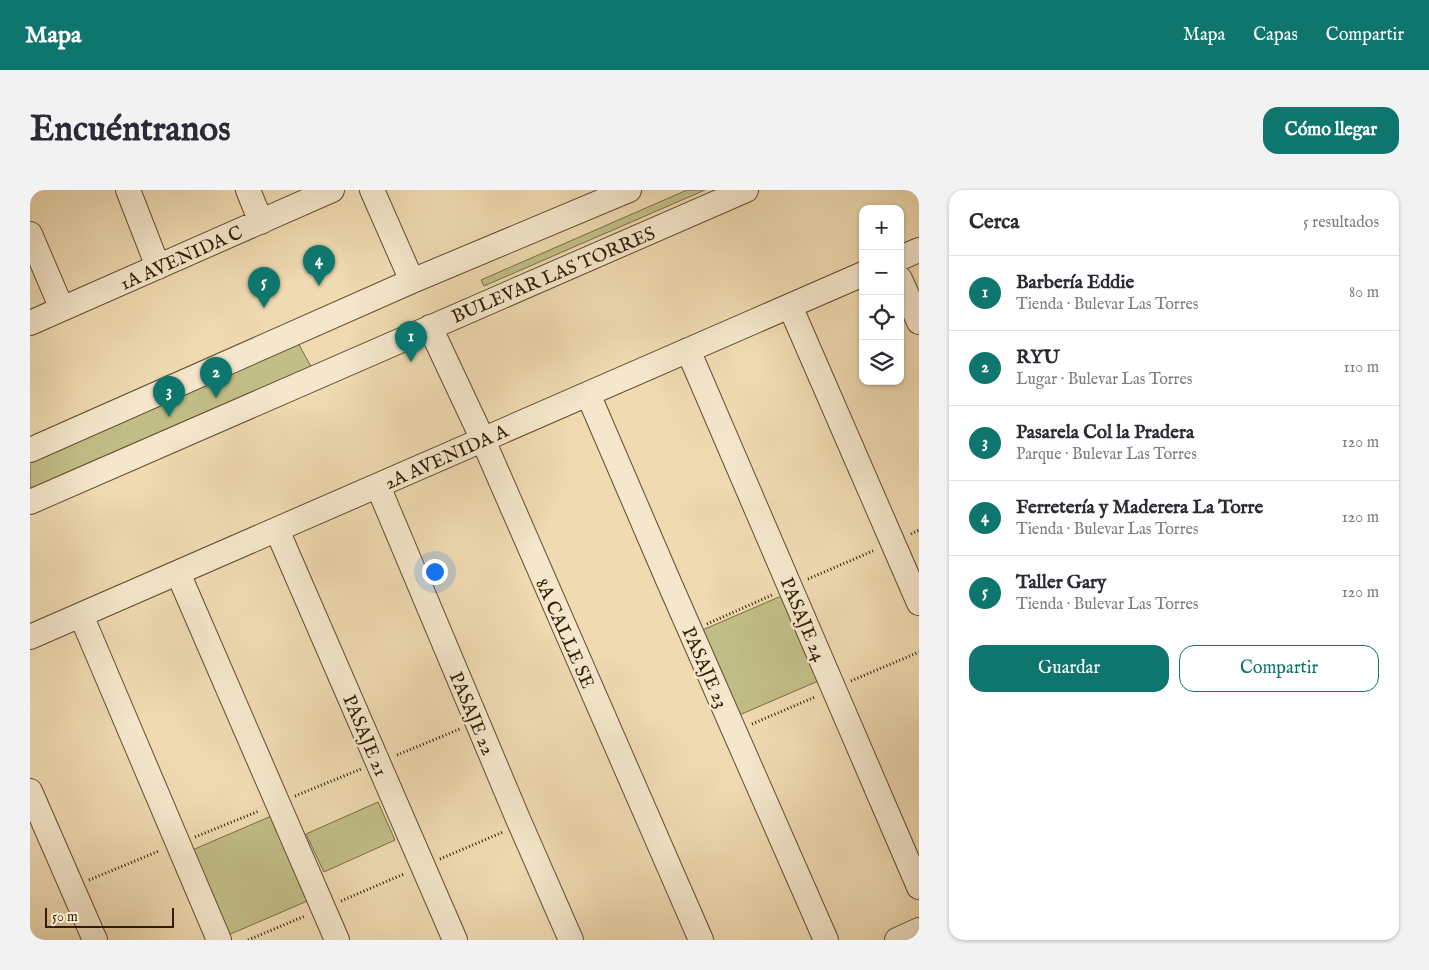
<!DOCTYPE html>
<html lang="es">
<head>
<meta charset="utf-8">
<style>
	:root { --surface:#fff; --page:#f2f2f3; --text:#2b2b33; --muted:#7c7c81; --line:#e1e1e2; --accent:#0f766e }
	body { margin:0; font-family:"IM FELL English",serif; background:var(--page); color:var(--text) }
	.controls { position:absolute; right:15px; top:15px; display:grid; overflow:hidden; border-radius:10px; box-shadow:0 1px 4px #0004 }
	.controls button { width:45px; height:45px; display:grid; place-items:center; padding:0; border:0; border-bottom:1px solid var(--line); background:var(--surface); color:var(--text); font:25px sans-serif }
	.scale { position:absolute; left:15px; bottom:12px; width:129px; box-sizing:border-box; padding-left:5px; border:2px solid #321d03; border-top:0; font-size:14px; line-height:18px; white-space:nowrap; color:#321d03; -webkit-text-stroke:4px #f5e7cc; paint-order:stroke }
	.you { position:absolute; left:404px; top:381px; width:18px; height:18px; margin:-12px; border:4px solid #fff; border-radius:50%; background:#1a73e8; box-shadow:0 0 0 8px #1a73e833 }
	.badge { display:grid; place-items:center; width:32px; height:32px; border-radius:50%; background:var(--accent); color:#fff; font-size:16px; font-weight:700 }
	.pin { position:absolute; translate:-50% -41px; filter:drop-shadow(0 1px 2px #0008) }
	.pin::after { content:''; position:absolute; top:26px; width:18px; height:15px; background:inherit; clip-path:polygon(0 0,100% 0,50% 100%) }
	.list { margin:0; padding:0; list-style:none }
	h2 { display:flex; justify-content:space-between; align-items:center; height:65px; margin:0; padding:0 20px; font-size:21px }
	h2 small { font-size:16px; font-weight:400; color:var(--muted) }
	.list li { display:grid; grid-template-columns:32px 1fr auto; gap:15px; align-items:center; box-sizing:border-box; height:75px; padding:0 20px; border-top:1px solid var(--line) }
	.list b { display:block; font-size:19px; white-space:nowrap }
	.list p { margin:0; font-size:16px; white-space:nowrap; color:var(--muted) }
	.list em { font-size:16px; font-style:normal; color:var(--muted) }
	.actions { display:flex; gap:10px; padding:15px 20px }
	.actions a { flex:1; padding:11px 0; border:1px solid var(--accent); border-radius:15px; text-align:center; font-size:18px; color:var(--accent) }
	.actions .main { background:var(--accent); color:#fff }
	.icon { flex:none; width:28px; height:28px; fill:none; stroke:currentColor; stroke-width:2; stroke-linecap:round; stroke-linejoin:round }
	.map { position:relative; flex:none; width:889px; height:750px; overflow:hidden; border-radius:15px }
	header { display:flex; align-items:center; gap:30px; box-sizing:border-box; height:70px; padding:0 25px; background:var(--accent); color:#fff }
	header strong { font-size:24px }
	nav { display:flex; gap:28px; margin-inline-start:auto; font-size:18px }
	.intro { display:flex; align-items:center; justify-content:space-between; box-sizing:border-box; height:120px; padding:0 30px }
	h1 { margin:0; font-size:35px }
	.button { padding:12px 22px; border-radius:15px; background:var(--accent); color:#fff; font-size:18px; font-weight:700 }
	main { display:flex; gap:30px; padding:0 30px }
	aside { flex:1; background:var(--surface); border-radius:15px; box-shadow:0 1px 4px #0004 }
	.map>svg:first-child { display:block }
	.green { fill:#c1bd86; stroke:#7a6d44 }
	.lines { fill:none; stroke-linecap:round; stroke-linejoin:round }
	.minor-casing { stroke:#614c2e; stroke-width:26 }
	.path { stroke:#321d03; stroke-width:3; stroke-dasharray:1 2.5; stroke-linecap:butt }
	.minor { stroke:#f5e7cc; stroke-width:24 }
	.labels { text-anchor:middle; stroke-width:5; stroke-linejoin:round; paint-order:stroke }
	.street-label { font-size:19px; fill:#321d03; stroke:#f5e7cc }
</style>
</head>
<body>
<header>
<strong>Mapa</strong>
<nav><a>Mapa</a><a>Capas</a><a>Compartir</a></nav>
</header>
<div class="intro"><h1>Encuéntranos</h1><a class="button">Cómo llegar</a></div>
<main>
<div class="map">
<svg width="889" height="750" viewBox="0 0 889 750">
	<rect width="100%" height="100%" fill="#efdab1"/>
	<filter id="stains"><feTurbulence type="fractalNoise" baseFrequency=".004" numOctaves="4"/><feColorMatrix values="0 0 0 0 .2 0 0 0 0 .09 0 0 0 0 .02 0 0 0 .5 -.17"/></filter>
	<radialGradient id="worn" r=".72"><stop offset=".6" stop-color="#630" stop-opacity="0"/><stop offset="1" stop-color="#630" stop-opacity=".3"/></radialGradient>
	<path class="green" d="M657,0h18l-221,96 -3,-6z
		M267,151l17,31 -284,121v-32z
		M756,404l37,85 -86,37 -37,-85z
		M348,612l17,38 -71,32 -18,-38z
		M246,624l36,85 -86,37 -36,-85z"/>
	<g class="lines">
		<defs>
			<path id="minor" d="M98,0l30,77
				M218,0l13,32
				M342,0l40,91
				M0,44l32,75
				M870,68l19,-8
				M870,89l19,43
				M760,116l129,297
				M0,133l302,-133
				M400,137l53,113 218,500
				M658,160l231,537
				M558,204l80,186 158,360
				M0,260l382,-169 217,-91
				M348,296l140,333 53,121
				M0,312l716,-312
				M247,340l178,410
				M148,383l159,367
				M51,425l138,325
				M0,447l833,-363
				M0,601l65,149
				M867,750l22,-10"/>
		</defs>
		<use href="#minor" class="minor-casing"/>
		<path class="path" d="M881,344l8,-4
			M778,389l67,-29
			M677,434l65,-29
			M821,491l68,-29
			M722,534l63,-27
			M367,565l63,-26
			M265,606l66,-27
			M165,647l64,-26
			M410,669l63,-27
			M59,690l70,-29
			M311,711l63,-27
			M218,750l57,-24"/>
		<use href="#minor" class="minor"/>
	</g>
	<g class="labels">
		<g class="street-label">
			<text transform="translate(151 67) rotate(-24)" y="7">1A AVENIDA C</text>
			<text transform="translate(523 84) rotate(-23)" y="7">BULEVAR LAS TORRES</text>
			<text transform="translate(416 266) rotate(-24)" y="7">2A AVENIDA A</text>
			<text transform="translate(774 429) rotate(67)" y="7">PASAJE 24</text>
			<text transform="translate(536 443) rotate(66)" y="7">8A CALLE SE</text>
			<text transform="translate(676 477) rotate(66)" y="7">PASAJE 23</text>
			<text transform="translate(443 523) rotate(67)" y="7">PASAJE 22</text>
			<text transform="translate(336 545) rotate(67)" y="7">PASAJE 21</text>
		</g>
	</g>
	<rect width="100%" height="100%" filter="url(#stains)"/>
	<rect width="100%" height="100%" fill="url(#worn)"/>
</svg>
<div class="controls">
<button>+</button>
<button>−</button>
<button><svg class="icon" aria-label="locate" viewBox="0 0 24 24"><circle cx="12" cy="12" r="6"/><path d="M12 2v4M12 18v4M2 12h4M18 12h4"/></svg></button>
<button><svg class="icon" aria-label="layers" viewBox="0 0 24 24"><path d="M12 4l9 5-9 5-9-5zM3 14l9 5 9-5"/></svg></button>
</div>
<div class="scale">50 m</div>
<div class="you"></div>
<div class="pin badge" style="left:381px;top:172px">1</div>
<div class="pin badge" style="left:186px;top:208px">2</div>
<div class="pin badge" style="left:139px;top:227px">3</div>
<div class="pin badge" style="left:289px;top:96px">4</div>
<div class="pin badge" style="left:234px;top:118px">5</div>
</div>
<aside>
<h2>Cerca<small>5 resultados</small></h2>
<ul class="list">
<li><span class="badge">1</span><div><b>Barbería Eddie</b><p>Tienda · Bulevar Las Torres</p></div><em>80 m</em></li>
<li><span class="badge">2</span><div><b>RYU</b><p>Lugar · Bulevar Las Torres</p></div><em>110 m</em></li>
<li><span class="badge">3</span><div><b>Pasarela Col la Pradera</b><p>Parque · Bulevar Las Torres</p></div><em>120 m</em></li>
<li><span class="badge">4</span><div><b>Ferretería y Maderera La Torre</b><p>Tienda · Bulevar Las Torres</p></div><em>120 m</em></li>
<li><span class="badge">5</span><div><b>Taller Gary</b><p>Tienda · Bulevar Las Torres</p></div><em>120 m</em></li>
</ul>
<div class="actions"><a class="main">Guardar</a><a>Compartir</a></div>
</aside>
</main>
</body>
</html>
